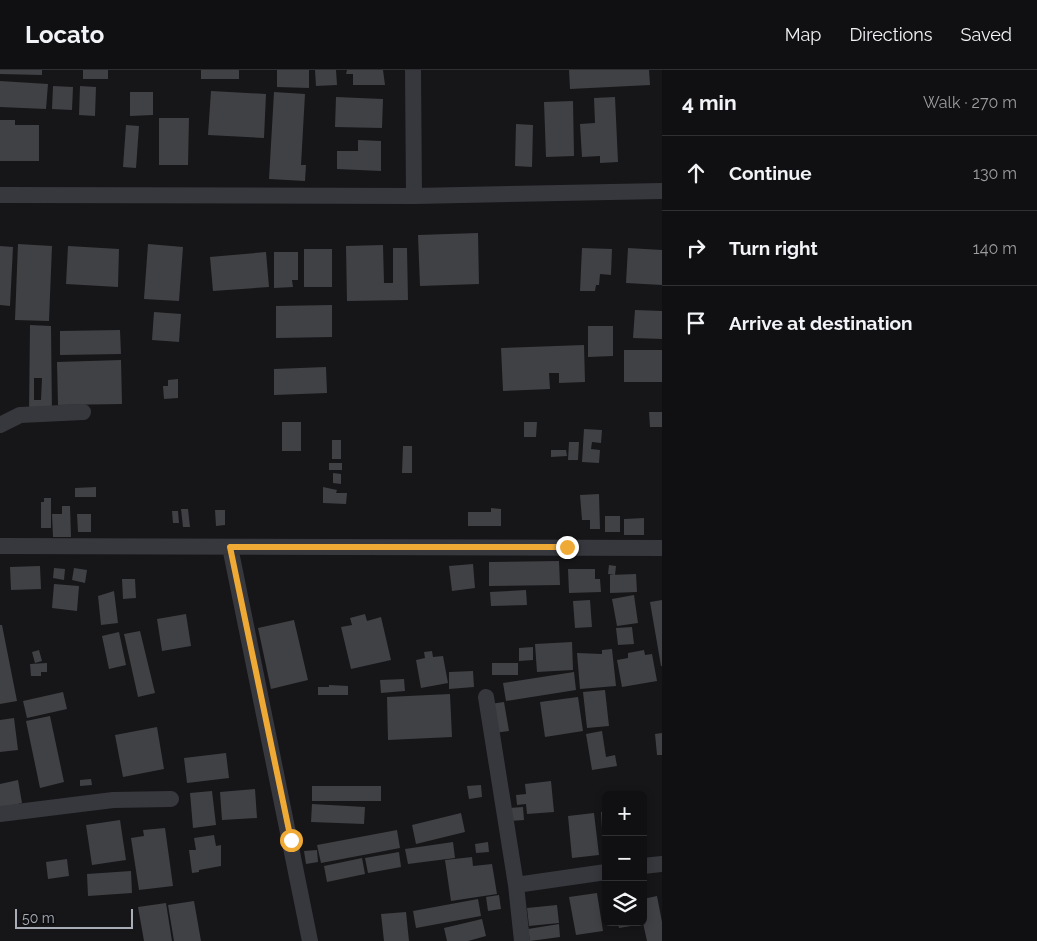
<!DOCTYPE html>
<html lang="en">
<head>
<meta charset="utf-8">
<style>
	:root { --surface:#101012; --page:#1e1e20; --text:#f1f3f6; --muted:#9c9d9f; --line:#303032 }
	body { margin:0; font-family:Raleway,sans-serif; background:var(--page); color:var(--text) }
	.controls { position:absolute; right:15px; bottom:15px; display:grid; overflow:hidden; border-radius:8px; box-shadow:0 2px 8px #0003 }
	.controls button { width:45px; height:45px; display:grid; place-items:center; padding:0; border:0; border-bottom:1px solid var(--line); background:var(--surface); color:var(--text); font:25px sans-serif }
	.scale { position:absolute; left:15px; bottom:12px; width:118px; box-sizing:border-box; padding-left:5px; border:2px solid #a8adb8; border-top:0; font-size:14px; line-height:18px; white-space:nowrap; color:#a8adb8; -webkit-text-stroke:4px #111113; paint-order:stroke }
	.stop { position:absolute; width:15px; height:15px; margin:-11px; border:4px solid #efaa36; border-radius:50%; background:#fff }
	.stop.end { background:#efaa36; border-color:#fff; box-shadow:0 1px 5px #0008 }
	.list { margin:0; padding:0; list-style:none }
	h2 { display:flex; justify-content:space-between; align-items:center; height:65px; margin:0; padding:0 20px; font-size:21px }
	h2 small { font-size:16px; font-weight:400; color:var(--muted) }
	.list li { display:grid; grid-template-columns:32px 1fr auto; gap:15px; align-items:center; box-sizing:border-box; height:75px; padding:0 20px; border-top:1px solid var(--line) }
	.list b { display:block; font-size:19px; white-space:nowrap }
	.list em { font-size:16px; font-style:normal; color:var(--muted) }
	.icon { flex:none; width:28px; height:28px; fill:none; stroke:currentColor; stroke-width:2; stroke-linecap:round; stroke-linejoin:round }
	.map { position:relative; flex:none; width:662px; height:871px; overflow:hidden }
	header { display:flex; align-items:center; gap:30px; box-sizing:border-box; height:70px; padding:0 25px; background:var(--surface); border-bottom:1px solid var(--line) }
	header strong { font-size:24px }
	nav { display:flex; gap:28px; margin-inline-start:auto; font-size:18px }
	main { display:flex }
	aside { flex:1; background:var(--surface) }
	.map>svg:first-child { display:block }
	.building { fill:#404145; fill-rule:evenodd }
	.lines { fill:none; stroke-linecap:round; stroke-linejoin:round }
	.minor { stroke:#37383d; stroke-width:16 }
	.route { stroke:#efaa36; stroke-width:6 }
</style>
</head>
<body>
<header>
<strong>Locato</strong>
<nav><a>Map</a><a>Directions</a><a>Saved</a></nav>
</header>
<main>
<div class="map">
<svg width="662" height="871" viewBox="0 0 662 871">
	<rect width="100%" height="100%" fill="#161618"/>
	<path class="building" d="M0,0h42v5l-42,-1z
		M83,0h25v9h-25z
		M201,0h38v9h-38z
		M277,0h32v18l-32,-1z
		M315,0h21l1,15 -21,1z
		M347,0h36l2,15h-32v-11h-7z
		M569,0h80l1,15 -80,4z
		M0,11l48,3 -2,25 -46,-2z
		M53,16l20,1 -1,23 -20,-1z
		M80,16l16,1 -1,29 -16,-1z
		M211,21l55,3 -2,44 -56,-3z
		M130,22h23v23l-23,1z
		M274,22l31,2 -4,71h5l-1,16 -36,-2z
		M336,27l47,2 -1,29 -47,-1z
		M615,27l3,65 -18,1v-7l-18,1 -2,-33 15,-1 -1,-25z
		M573,31l1,55 -28,1 -2,-55z
		M159,48h30l-1,47h-29z
		M0,50h15v5h24v36h-39z
		M516,54l17,1 -1,42 -17,-1z
		M126,55l13,1 -3,42 -13,-1z
		M358,70l23,1v30l-44,-2v-18h21z
		M478,163l1,51 -59,2 -2,-51z
		M18,174l34,2 -3,75 -34,-1z
		M148,174l35,3 -4,54 -35,-2z
		M383,175l1,38h9v-35h14l1,52 -61,1 -1,-55z
		M0,176l13,1 -3,59 -10,-1z
		M68,176l51,3 -1,38 -52,-3z
		M582,178l30,1 -1,26 -11,-1 -1,11h-3l-1,6h-15z
		M628,178l34,2v35l-36,-2z
		M304,179h28v38h-28z
		M266,182l3,35 -56,4 -3,-34z
		M274,182h24v28h-6l1,7 -19,1z
		M332,235v32l-56,1v-32z
		M635,240l27,1v28l-29,-1z
		M154,242l27,2 -2,28 -27,-2z
		M30,255l21,1 1,90 -23,-1zM34,308h8l-1,22h-7z
		M588,256h25v30l-25,1z
		M120,260l1,24 -61,1v-24z
		M584,275l1,37 -26,1v-10h-10l1,16 -47,2 -2,-43z
		M624,280h38v32h-38z
		M121,290l1,44 -64,1 -1,-43z
		M326,297l1,26 -53,2v-26z
		M178,309v19l-14,1 -1,-13h5v-6z
		M649,342h13v15h-12z
		M282,352h19v29h-19z
		M524,352h13l-1,15h-12z
		M584,359l18,1 -1,13 -9,-1 -1,7 9,1 -1,13 -17,-1z
		M332,370h9v19h-9z
		M569,372h10l-1,18h-10z
		M403,376h9v27h-10z
		M551,380h15l1,6 -16,1z
		M329,393h13v7h-13z
		M333,403l8,1v10l-8,-1z
		M96,417v10h-21v-9z
		M323,417l14,3 -1,3h11l-1,11 -23,-1z
		M599,424l1,35h-10v-9h-8l-2,-25z
		M44,428h7v30h-10v-26h3z
		M62,436h8l1,31h-18l-1,-23h10z
		M491,438l10,1v17h-33v-14h23z
		M181,439h7l2,18h-7z
		M215,440h10v15l-9,1z
		M172,441h6l1,12h-6z
		M77,444h14v18h-13z
		M605,446h15v16h-15z
		M644,448v17h-20v-16z
		M559,491l1,24 -71,1v-24z
		M473,494l2,24 -23,3 -3,-25z
		M609,495l7,1 -1,9 -7,-1z
		M40,496l1,23 -30,1 -1,-23z
		M54,498l11,1 -1,11 -11,-2z
		M74,498l13,2 -2,13 -13,-3z
		M568,499h27v10h5l1,13 -32,1z
		M636,504l1,18 -27,1v-18z
		M122,509h13l1,19 -13,1z
		M54,514l25,2 -2,25 -25,-3z
		M526,520l1,15 -36,1 -1,-14z
		M114,521l4,32 -17,2 -3,-29z
		M634,525l4,28 -21,3 -5,-27z
		M590,530l2,27 -17,1 -2,-27z
		M662,530v66h-1l-11,-64z
		M186,544l5,32 -29,5 -5,-32z
		M365,544l2,7 14,-4 10,43 -40,9 -10,-42 11,-2 -2,-7z
		M294,550l14,60 -37,9 -13,-61z
		M0,555h2l15,76 -17,3z
		M632,557l2,17 -16,1 -2,-17z
		M140,561l15,62 -17,4 -14,-63z
		M119,562l7,33 -17,4 -7,-33z
		M572,572l1,28 -36,2 -2,-28z
		M533,577v13l-14,1v-13z
		M612,579l4,37 -36,3 -3,-36 25,1v-4z
		M39,580l3,11 -7,2 -3,-11z
		M644,580l1,5 7,-1 5,27 -35,6 -5,-27 11,-2v-5z
		M432,581l1,6 10,-1 5,27 -27,5 -5,-28 9,-2 -1,-6z
		M47,593v9h-6v4h-10l-1,-12z
		M492,593h26v12h-26z
		M473,601l1,16 -25,2v-17z
		M574,602l2,18 -70,11 -3,-18z
		M404,609l1,12 -24,2 -1,-13z
		M329,615l19,1v9h-30v-8h11z
		M605,620l4,36 -22,2 -4,-36z
		M63,622l4,17 -40,9 -4,-17z
		M450,624l2,43 -64,3 -1,-43z
		M578,627l5,34 -38,6 -5,-35z
		M504,632l5,29 -15,2 -4,-29z
		M50,646l14,66 -24,6 -14,-67z
		M14,648l4,32 -18,2v-32z
		M157,657l7,42 -41,8 -8,-42z
		M602,661l4,26 9,-2 2,11 -25,4 -6,-36z
		M662,663v22h-5l-2,-21z
		M226,683l3,25 -42,5 -3,-25z
		M91,709l1,6 -12,1v-6z
		M18,710l4,23 -22,5v-24z
		M551,711l3,31 -27,2 -1,-10 -9,1 -1,-10 10,-1 -1,-10z
		M481,715l1,12 -13,2 -2,-13z
		M312,716h69v15h-69z
		M255,719l2,29 -35,2 -2,-28z
		M212,721l4,34 -23,3 -3,-35z
		M312,734l53,3 -1,17 -53,-2z
		M523,737l1,13 -15,1v-13z
		M601,742h5v35h-3z
		M461,743l4,19 -49,12 -4,-19z
		M594,743l5,42 -27,3 -4,-42z
		M120,750l6,40 -34,5 -6,-40z
		M165,758l8,58 -34,4 -8,-52 13,-2 -1,-6z
		M397,760l3,18 -79,15 -4,-18z
		M214,765l2,11 5,-1v21l-22,4v2l-7,1 -3,-23h7l-2,-12z
		M453,772l2,16 -47,6 -3,-15z
		M488,772l1,10 -13,1 -1,-9z
		M317,780l1,12 -12,2 -2,-13z
		M399,782l2,15 -33,6 -3,-15z
		M472,787l1,9 19,-2 5,30 -46,7 -6,-41z
		M362,788l3,16 -38,8 -3,-16z
		M67,789l2,17 -21,3 -2,-17z
		M131,801l1,22 -44,3 -1,-22z
		M597,823l6,38 -27,4 -7,-38z
		M499,825l2,14 -13,2 -2,-14z
		M657,826l5,26v19h-15l-4,-18v-24z
		M478,829l3,17 -65,12 -3,-17z
		M194,831l7,40h-27l-6,-36z
		M166,833l6,38h-28l-6,-34z
		M557,835l2,18 -30,3 -2,-18z
		M406,842l3,29h-25l-3,-27z
		M482,849l4,17 -18,5h-21l-3,-13z
		M618,852h19v3l-18,3z
		M559,854l1,13 -30,4 -2,-12z"/>
	<g class="lines">
		<path class="minor" d="M413,0l1,126
			M0,125l414,1 248,-5
			M0,355l20,-10 63,-3
			M0,476l662,2
			M230,477l80,394
			M486,627l30,188 6,56
			M0,744l113,-14 58,-1
			M643,796l19,-2
			M516,815l90,-13"/>
	</g>
	<g class="lines">
		<path class="route" d="M291,770l-61,-293h337"/>
	</g>
</svg>
<div class="controls">
<button>+</button>
<button>−</button>
<button><svg class="icon" aria-label="layers" viewBox="0 0 24 24"><path d="M12 4l9 5-9 5-9-5zM3 14l9 5 9-5"/></svg></button>
</div>
<div class="scale">50 m</div>
<div class="stop" style="left:291px;top:770px"></div>
<div class="stop end" style="left:567px;top:477px"></div>
</div>
<aside>
<h2>4 min<small>Walk · 270 m</small></h2>
<ul class="list">
<li><svg class="icon" aria-label="ahead" viewBox="0 0 24 24"><path d="M12 20V5M6 11l6-6 6 6"/></svg><div><b>Continue</b></div><em>130 m</em></li>
<li><svg class="icon" aria-label="right" viewBox="0 0 24 24"><path d="M7 20v-9h11M14 6l5 5-5 5"/></svg><div><b>Turn right</b></div><em>140 m</em></li>
<li><svg class="icon" aria-label="arrive" viewBox="0 0 24 24"><path d="M6 21V4h12l-3 4 3 4H6"/></svg><div><b>Arrive at destination</b></div></li>
</ul>
</aside>
</main>
</body>
</html>
